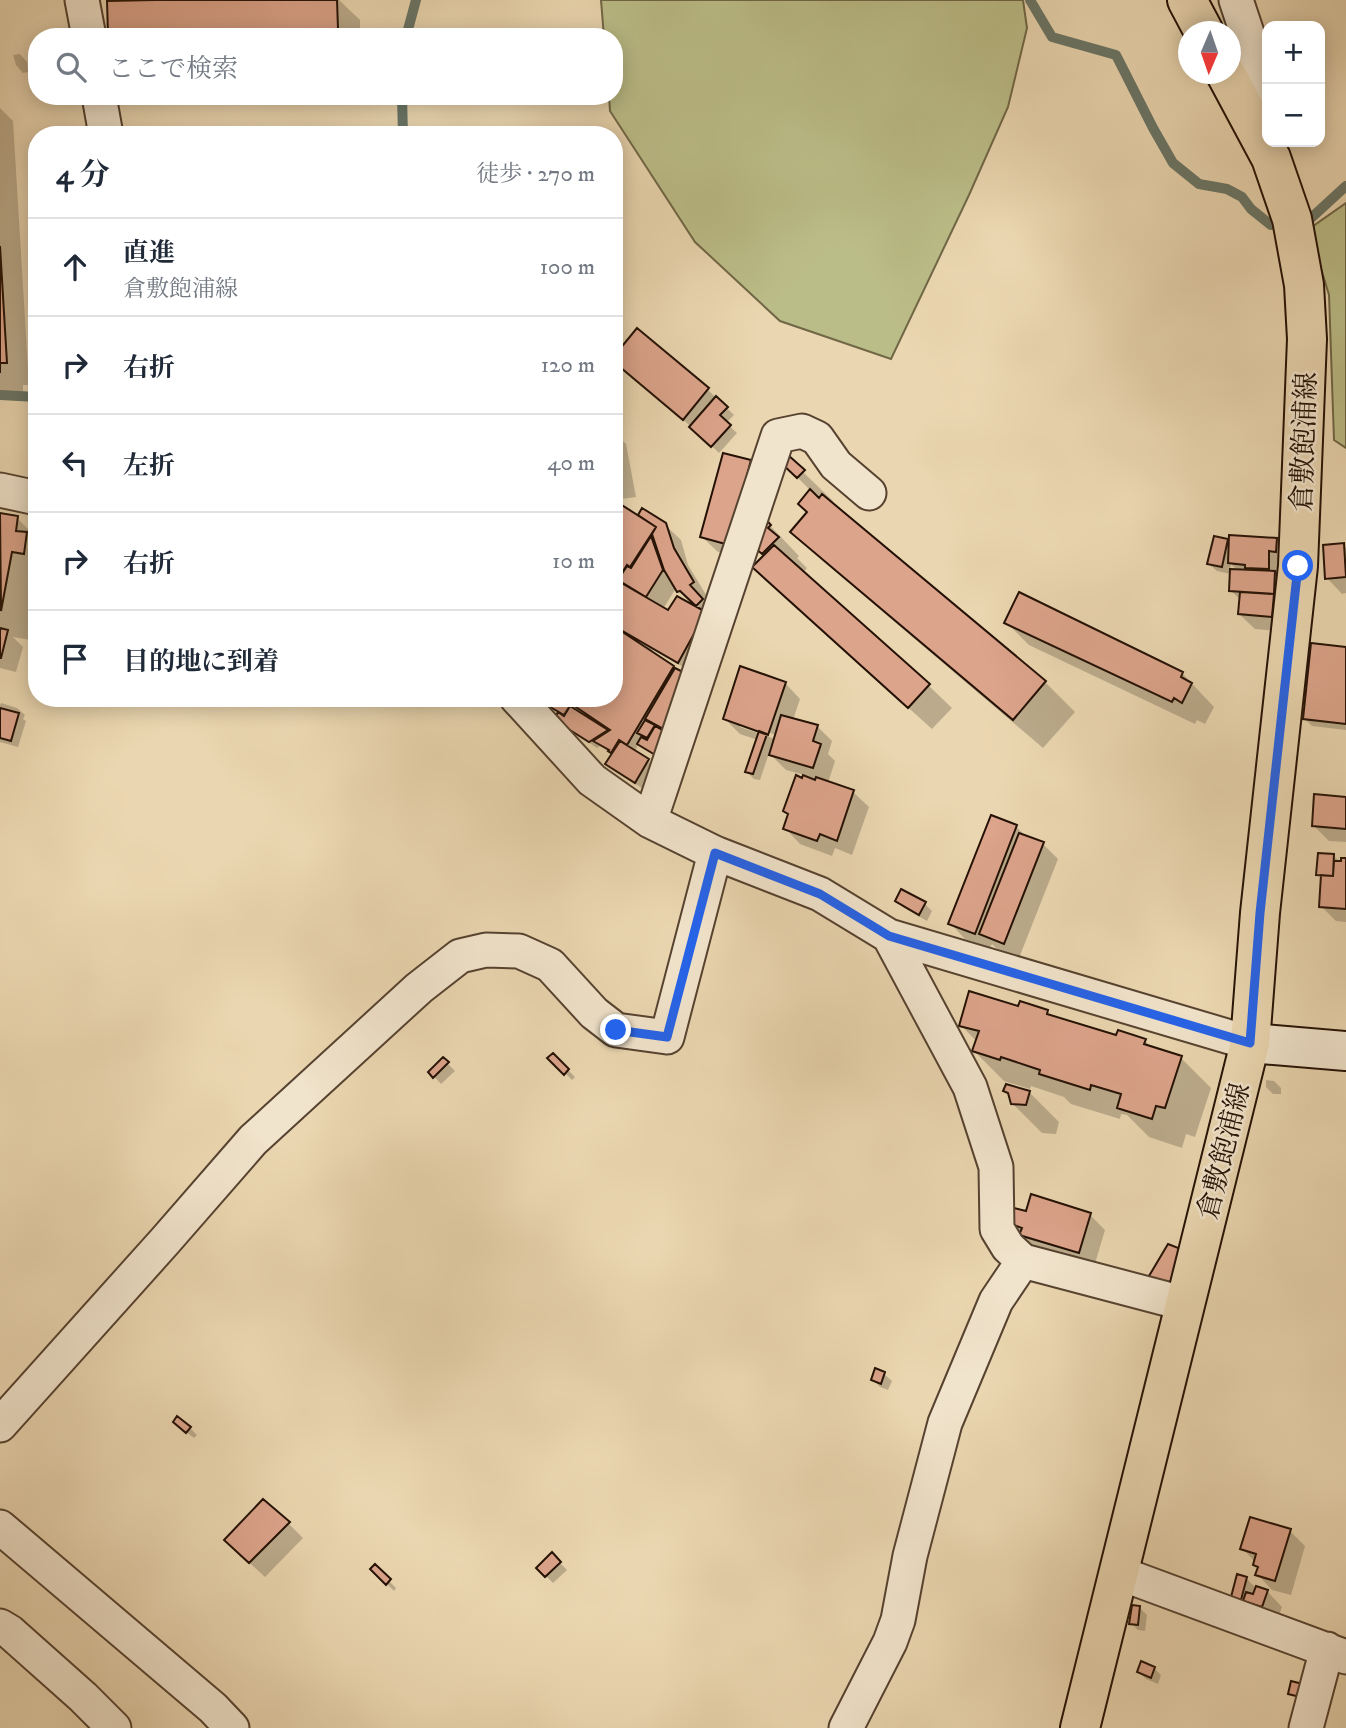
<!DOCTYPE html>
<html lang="ja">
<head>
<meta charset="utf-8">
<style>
	:root { --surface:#fff; --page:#f6f6f7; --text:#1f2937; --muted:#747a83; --line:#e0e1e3 }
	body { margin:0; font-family:"IM FELL DW Pica","Noto Serif JP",serif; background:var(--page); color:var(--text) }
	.controls { position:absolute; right:21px; top:21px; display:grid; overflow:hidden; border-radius:14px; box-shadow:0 4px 18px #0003 }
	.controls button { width:63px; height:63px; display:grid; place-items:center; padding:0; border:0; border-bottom:2px solid var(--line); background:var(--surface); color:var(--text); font:35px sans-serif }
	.compass { position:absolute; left:1178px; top:21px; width:63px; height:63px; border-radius:50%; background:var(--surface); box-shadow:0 4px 18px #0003; rotate:182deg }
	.stop { position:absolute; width:21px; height:21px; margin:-16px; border:5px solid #2563eb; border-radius:50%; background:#fff }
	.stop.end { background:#2563eb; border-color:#fff; box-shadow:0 2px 7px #0008 }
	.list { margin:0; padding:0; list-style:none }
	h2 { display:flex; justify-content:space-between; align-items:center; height:91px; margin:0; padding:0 28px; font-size:30px }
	h2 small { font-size:23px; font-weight:400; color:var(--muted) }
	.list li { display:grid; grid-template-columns:46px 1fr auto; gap:21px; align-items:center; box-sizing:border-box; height:98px; padding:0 28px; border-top:2px solid var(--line) }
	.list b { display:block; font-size:26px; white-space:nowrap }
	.list p { margin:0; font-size:23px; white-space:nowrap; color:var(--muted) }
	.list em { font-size:23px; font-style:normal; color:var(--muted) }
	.icon { flex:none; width:38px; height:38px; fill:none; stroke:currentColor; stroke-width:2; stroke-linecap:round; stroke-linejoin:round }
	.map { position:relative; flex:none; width:1346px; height:1728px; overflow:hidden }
	.search { position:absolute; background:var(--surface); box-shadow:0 4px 18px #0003; left:28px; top:28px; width:595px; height:77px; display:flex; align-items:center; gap:18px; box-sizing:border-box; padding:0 24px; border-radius:28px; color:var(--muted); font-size:26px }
	.panel { position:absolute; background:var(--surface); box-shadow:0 4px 18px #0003; left:28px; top:126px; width:595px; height:581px; border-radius:28px }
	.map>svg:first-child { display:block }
	.green { fill:#bbbd88; stroke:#706746; stroke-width:2 }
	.shadow { fill:#0003; fill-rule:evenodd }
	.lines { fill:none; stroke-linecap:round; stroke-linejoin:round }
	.stream { stroke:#6a7667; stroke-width:10 }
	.building { fill:#dca48b; stroke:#241105; stroke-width:2 }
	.street-casing { stroke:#564230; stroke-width:37 }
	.secondary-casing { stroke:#241105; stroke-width:42 }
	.primary-casing { stroke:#241105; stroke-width:42 }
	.street { stroke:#f1e4cc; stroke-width:33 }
	.secondary { stroke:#f1e4cc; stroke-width:38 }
	.primary { stroke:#ead6b0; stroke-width:38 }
	.route { stroke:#2563eb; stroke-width:9 }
	.labels { text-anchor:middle; stroke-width:5; stroke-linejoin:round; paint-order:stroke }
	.street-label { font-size:28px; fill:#241105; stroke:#f1e4cc }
</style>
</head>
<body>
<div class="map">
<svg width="1346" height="1728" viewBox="0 0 1346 1728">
	<rect width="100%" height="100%" fill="#ead6b0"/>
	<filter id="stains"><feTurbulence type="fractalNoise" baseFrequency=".00286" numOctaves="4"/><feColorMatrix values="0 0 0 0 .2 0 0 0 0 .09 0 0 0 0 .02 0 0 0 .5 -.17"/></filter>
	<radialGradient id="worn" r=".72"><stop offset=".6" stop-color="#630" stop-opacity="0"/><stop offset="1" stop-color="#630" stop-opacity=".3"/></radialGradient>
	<path class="green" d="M601,0h422l4,28 -19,79 -39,88 -78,164 -111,-38 -85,-79 -85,-131 -1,-15h5v-59h-10z
		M1346,203v245l-12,-8 -5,-145 -20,-66z"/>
	<path class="shadow" d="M111,0h228l21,20v17h-247l-3,-3 4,-31z
		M20,54l7,8 1,10 -5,1 -7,-8 -3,-10z
		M0,108l13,13 16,264h-6v10h-23z
		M638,331l70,59 26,25 -8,8 11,10 -18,20 -25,-24 -65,-54 -15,-15z
		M614,432l12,12 10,53 -22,3z
		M750,462l16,15 -6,38 39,41 -2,2 10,10 -4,5 126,113 23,22 -20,21 -155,-139 -22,-23 10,-10 -16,-16 -5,18 -26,-7 -16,-15z
		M783,463l20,9 30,29 -2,3 214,178 30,30 -32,36 -220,-187 -30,-29 16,-20 2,-21z
		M614,502l33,20 -7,-7 25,10 16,15 7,25 20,33 -5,3 13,14 -22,58 -41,-23 -2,3 26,18 -13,90 -17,-11 -8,-7 -4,8 20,16 -13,21 -27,-17 -8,-7 6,-10 -13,-8 -3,2 -33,-22 -4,-12 -13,-10 4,-6h63zM676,588l17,18 -24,6 -6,-3zM707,614l-11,20 -3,-1z
		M0,515l17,3 20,20v69l-6,33 -18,-3 10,10 -7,25 -16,-4z
		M1276,539l15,16 -4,77 -32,-3 -16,-15 2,-14 -11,-10 1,-16 -14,-3 -8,-7 18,-23 3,3zM1231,564l7,7 -8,-1z
		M1343,545l3,3v45l-4,1 -15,-16z
		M1007,623l175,50 32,34 -9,17 -8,-4 -2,4 -166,-79z
		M1346,648v82l-34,-4 -7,-7z
		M785,683l15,16 -7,21 24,6 15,15 -4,13 7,7 -7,22 25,9 16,15 -17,48 -17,-7 -3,8 -32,-12 -15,-16 4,-13 -4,-4 20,-36 -19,-5 -17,-17 -9,27 -6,-1 -7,-7 11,-32 -18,-6 -15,-15zM740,723l36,12 -1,4 -35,-12z
		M1,703l16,5 8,7 -2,4 3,2 -8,26 -18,-5v-37z
		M1346,798v44l-17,-1 -15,-15z
		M1016,827l11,10 16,7 15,15 -39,99 -23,-10 -4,-4 -2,4 -25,-9 -15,-16z
		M1334,856l8,8 4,-4v62l-10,-1 -15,-15 2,-27 -5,-5z
		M902,891l23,13 7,7 -5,10 -23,-13 -7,-8z
		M1020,1008l27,4 6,6 64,19 28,4 8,8 28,9 30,30 -16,49 -9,-3 -4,14 -33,-11 -22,-22 -6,-1 -1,5 -49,-15 -7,-7 -33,-11 -1,3 -26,-8 -30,-30 3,-9 -16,-17z
		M553,1055l22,22 -3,3 -22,-22z
		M443,1059l12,12 -14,13 -11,-12z
		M1266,1080l8,1 7,7v6h-8l-7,-7z
		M1005,1091l24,1 30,30 -3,12 -14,-1 -30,-30 -1,-7z
		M1027,1213l63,2 15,15 -11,37 -58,-18 -28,-27z
		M876,1370l8,4 8,7 -4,9 -8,-3 -7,-7z
		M190,1428l7,7 -3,3 -12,-9z
		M288,1523l15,15 -38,39 -24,-22z
		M1290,1531l15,15 -14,49 -19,-5 -15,-16 2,-5 -4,-4v-3l-13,-14z
		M552,1555l15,15 -14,13 -15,-15z
		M375,1567l21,21 -2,3 -22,-22z
		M1238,1577l9,2 10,10 10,2 15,16 -5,14 -29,-10 -15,-15z
		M1140,1608l7,7 -2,16 -7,-1 -7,-7z
		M1154,1668l7,7 -3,9 -12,-5 -7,-7z"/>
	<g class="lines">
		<path class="stream" d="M1030,0l22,37 64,18 37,73 20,35 26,21 28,5 15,8 9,12 20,16 14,-3
			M406,37l10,-37
			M402,96l1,39
			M1300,220l10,-1 36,-33
			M0,395l37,2"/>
	</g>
	<path class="building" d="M156,0h181l1,29 -230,6 -1,-34z
		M0,246l7,117h-7v10z
		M637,328l72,60 -26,32 -69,-58v-6z
		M716,396l12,11 -8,8 11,10 -20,22 -22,-20z
		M614,442l7,40 -7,1z
		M723,453l28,7 -22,85 -29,-8z
		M788,455l17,15 -8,8 -16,-15z
		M810,489l9,9 3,-4 224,187 -33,39 -223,-188 17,-20 -9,-8z
		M614,500l42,27 -26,40 -3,-2 -13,21z
		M642,508l24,15 8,25 20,34 -4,3 13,14 -7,7 -16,-15 -3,1 -13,-22 -12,-36 4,-7 -18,-12z
		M759,512l12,13 -3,3 11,9 -17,17 -14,-12z
		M0,513l18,3 -2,15 11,1 -3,22 -12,-2 -11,59z
		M1229,535l48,3 -1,14 -7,-1v18l-24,-1v-3l-17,-2z
		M651,536l12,34 -17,27 -28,-17 9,-14 4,2z
		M1214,536l14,3 -6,28 -15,-3z
		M1344,543l2,34 -21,2 -2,-34z
		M774,545l156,139 -22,24 -156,-141z
		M1230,569l45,2 -1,23 -45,-3z
		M618,581l50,29 9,-14 29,16 -28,51 -64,-37v-38z
		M1019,592l164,80 -2,5 11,6 -10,20 -8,-5 -2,4 -168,-79z
		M1240,592l34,2 -2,23 -34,-3z
		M0,628l8,2 -7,28h-1z
		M621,631l53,35 -47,79 -8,-5 -8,13 -3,-2 1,-1 -16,-9 17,-11 -37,-25 4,-7h37v-58z
		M1311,643l35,4v77l-43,-5z
		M740,666l46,16 -18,53 -45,-16z
		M675,668l10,5 -20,57 -20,-11z
		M549,698h26l-11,17 -19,-11z
		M570,706l38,24 -19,12 -35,-22 4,-8 6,4z
		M0,708l19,5 -8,28 -11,-3z
		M781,715l37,10 -5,16 8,3 -8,24 -44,-13z
		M645,720l10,5 -8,13 -10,-5z
		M655,726l9,5 -7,25 -20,-12 4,-7 6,3z
		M759,731l8,3 -14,40 -8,-2z
		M620,741l29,18 -14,24 -30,-19z
		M796,775l6,3 1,-3 12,5 1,-3 38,13 -17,51 -17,-7 -3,7 -34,-12 5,-15 -5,-3z
		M1314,794l32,3v32l-34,-3z
		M991,815l26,10 -42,109 -27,-10z
		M1019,833l25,9 -40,102 -25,-10z
		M1318,853l16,1 -1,22 -17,-1z
		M1341,858h5v51l-27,-2 2,-32 12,1 1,-15h7z
		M901,889l25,13 -7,13 -24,-14z
		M969,991l49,15 2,-5 28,9 -1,4 69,21 2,-5 28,9 -2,5 38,12 -17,52 -9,-2 -4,13 -35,-11 4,-14 -30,-9 -1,5 -51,-16 1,-4 -39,-13 -1,3 -28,-9 7,-20 -20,-5z
		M553,1053l16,16 -5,6 -17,-17z
		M443,1057l6,5 -16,16 -5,-6z
		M1006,1084l24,7 -4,14 -15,-1 -3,-11 -5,-2z
		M1031,1194l60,19 -12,40 -60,-18 3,-7 -16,-6 4,-15 16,4z
		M1168,1244l13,5 -12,45 -23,-7 3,-11z
		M875,1368l10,4 -4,12 -10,-4z
		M177,1416l14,11 -5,6 -13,-11z
		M263,1499l27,23 -41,41 -25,-23z
		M1250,1517l41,12 -16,52 -20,-6 3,-8 -5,-2 3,-11 -16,-5z
		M552,1552l9,10 -16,15 -9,-9z
		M375,1564l16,15 -5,6 -16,-16z
		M1237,1574l10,3 -6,23 -10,-3z
		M1256,1586l12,4 -6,17 -19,-6 3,-9 7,2z
		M1132,1605l8,1 -2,19 -9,-1z
		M1141,1661l14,6 -4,11 -14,-6z
		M1291,1681l12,3 -3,13 -12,-3z"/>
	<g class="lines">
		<defs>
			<path id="street" d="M82,0l7,37
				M1236,0l31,93
				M99,96l7,39
				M0,490l37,8
				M517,698l75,82 58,41 65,32 105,41 69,42 361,107
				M650,821l128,-385 24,-5 15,7 19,27 33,28
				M1023,1261l163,43
				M0,1425l165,-184 88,-101 166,-152 41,-32 26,-6 33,1 31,14 44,48 22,17 51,7 48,-184
				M0,1527l213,181 19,20
				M1119,1573l227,84
				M0,1626l10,6 73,65 31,31
				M846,1728l44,-86 8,-22 12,-64 35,-133 51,-122 27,-40 -15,-14 -11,-18 -1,-62 -26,-80 -81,-151
				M1306,1728l21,-79"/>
			<path id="secondary" d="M1250,1043l96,8"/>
			<path id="primary" d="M1187,0l17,32
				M1080,1728l170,-685 10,-130 38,-347 9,-227 -3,-54 -12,-66 -21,-61 -45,-84"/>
		</defs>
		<use href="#street" class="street-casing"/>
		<use href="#secondary" class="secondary-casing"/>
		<use href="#primary" class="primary-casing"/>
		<use href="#street" class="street"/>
		<use href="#secondary" class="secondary"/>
		<use href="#primary" class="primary"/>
	</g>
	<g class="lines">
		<path class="route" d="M616,1030l51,7 48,-184 105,41 69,42 361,107 10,-130 38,-347"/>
	</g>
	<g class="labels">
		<g class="street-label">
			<text transform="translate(1303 442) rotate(-88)" y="10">倉敷飽浦線</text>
			<text transform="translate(1223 1151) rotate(-76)" y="10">倉敷飽浦線</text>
		</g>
	</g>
	<rect width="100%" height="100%" filter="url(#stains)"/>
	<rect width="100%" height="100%" fill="url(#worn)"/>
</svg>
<div class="controls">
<button>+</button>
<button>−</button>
</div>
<svg class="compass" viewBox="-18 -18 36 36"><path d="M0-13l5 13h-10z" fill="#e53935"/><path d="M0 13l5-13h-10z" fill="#747a83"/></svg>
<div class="stop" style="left:1298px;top:566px"></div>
<div class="stop end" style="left:616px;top:1030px"></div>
<div class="search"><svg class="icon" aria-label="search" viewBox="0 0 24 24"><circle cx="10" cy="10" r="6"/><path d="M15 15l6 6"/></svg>ここで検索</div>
<section class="panel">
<h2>4 分<small>徒歩 · 270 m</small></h2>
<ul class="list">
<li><svg class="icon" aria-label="ahead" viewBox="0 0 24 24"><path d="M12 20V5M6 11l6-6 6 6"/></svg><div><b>直進</b><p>倉敷飽浦線</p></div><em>100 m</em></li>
<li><svg class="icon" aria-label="right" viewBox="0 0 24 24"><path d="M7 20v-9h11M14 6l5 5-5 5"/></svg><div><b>右折</b></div><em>120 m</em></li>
<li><svg class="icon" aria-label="left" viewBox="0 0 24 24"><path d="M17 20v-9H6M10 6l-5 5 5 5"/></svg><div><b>左折</b></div><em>40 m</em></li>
<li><svg class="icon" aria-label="right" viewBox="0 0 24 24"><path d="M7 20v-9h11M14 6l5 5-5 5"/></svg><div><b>右折</b></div><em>10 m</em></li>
<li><svg class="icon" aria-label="arrive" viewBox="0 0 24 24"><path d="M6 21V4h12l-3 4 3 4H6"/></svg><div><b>目的地に到着</b></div></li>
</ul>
</section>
</div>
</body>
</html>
